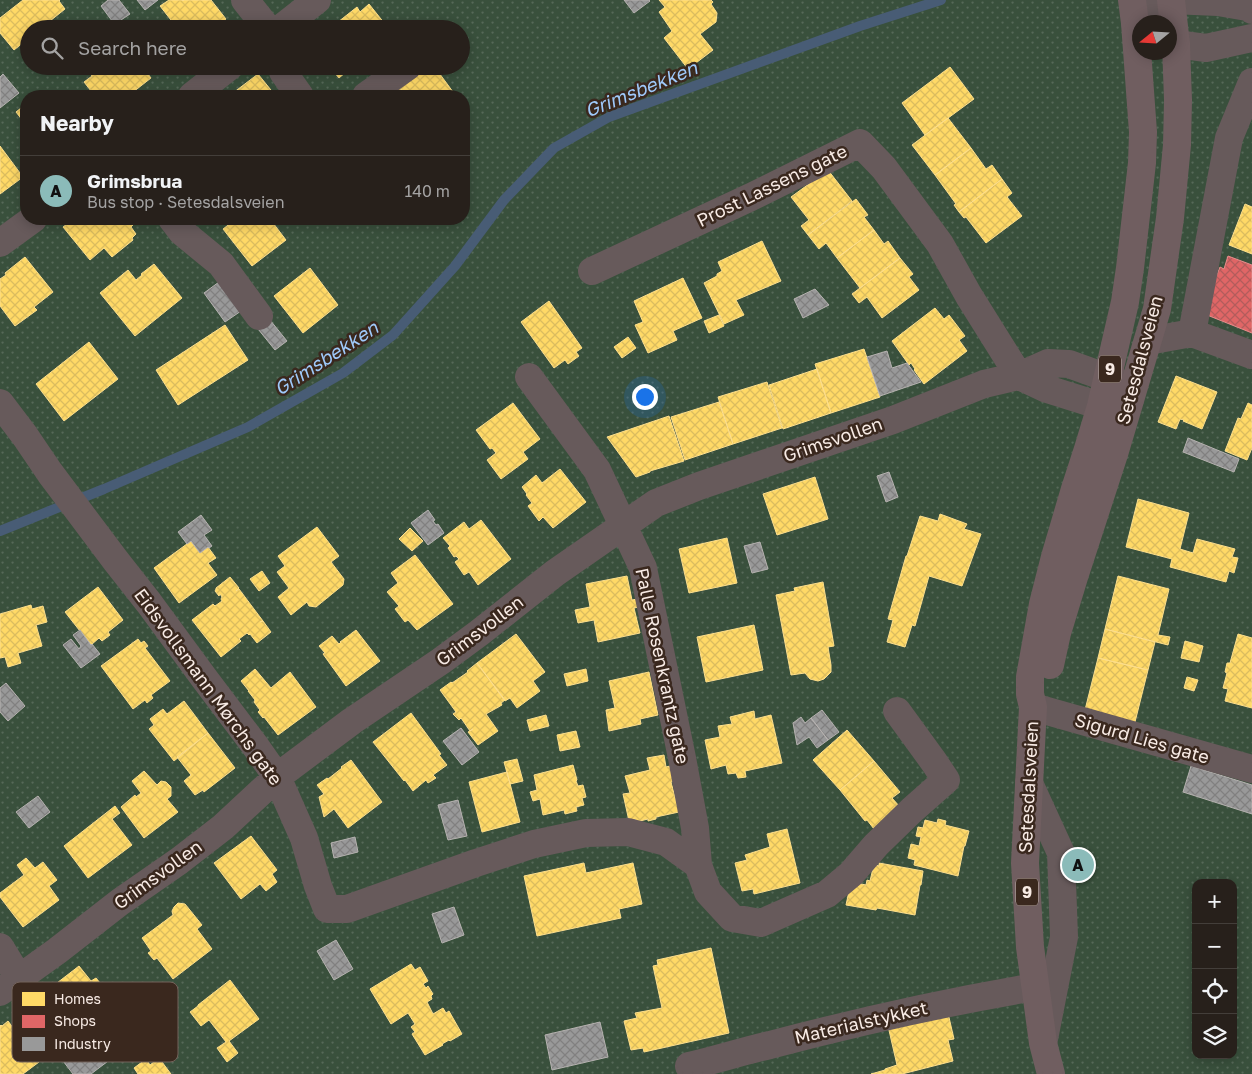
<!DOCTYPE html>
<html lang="en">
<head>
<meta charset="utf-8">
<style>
	:root { --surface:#27201b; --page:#2f2824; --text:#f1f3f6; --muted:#a4a3a3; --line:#433e3a; --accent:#8bbbb9 }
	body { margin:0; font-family:"Golos Text",sans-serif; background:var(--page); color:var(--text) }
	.controls { position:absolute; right:15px; bottom:15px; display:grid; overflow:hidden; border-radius:10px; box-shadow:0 2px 12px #0003 }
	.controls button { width:45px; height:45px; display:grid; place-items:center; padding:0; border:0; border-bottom:1px solid var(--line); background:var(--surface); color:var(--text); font:25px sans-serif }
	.compass { position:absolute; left:1132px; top:15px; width:45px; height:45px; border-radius:50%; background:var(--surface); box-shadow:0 2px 12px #0003; rotate:252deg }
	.you { position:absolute; left:644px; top:396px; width:18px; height:18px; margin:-12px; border:4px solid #fff; border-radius:50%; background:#1a73e8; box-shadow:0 0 0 8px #1a73e833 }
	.badge { display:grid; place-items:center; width:32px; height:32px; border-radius:50%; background:var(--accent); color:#111; font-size:16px; font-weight:700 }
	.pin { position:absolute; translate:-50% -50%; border:2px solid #fff; box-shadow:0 1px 5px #0006 }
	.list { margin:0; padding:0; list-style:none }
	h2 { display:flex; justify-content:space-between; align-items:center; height:65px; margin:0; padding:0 20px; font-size:21px }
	h2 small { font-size:16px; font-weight:400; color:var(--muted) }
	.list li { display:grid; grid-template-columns:32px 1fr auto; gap:15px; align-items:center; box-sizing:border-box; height:70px; padding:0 20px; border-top:1px solid var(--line) }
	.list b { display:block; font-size:19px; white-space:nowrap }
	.list p { margin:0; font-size:16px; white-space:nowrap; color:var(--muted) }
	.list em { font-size:16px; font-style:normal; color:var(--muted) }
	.icon { flex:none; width:28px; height:28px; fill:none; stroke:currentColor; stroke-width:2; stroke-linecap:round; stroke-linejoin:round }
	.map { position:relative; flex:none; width:1252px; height:1074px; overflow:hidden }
	.search { position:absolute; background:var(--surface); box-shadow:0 2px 12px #0003; left:20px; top:20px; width:450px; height:55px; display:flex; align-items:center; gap:12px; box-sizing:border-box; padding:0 18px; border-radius:28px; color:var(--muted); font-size:19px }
	.panel { position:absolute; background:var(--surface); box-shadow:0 2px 12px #0003; left:20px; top:90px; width:450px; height:135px; border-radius:20px }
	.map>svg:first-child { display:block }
	.park { fill:url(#park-dots); fill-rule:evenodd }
	.homes { fill:url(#homes-cross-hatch); stroke:#fdde8c }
	.shops { fill:url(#shops-cross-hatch); stroke:#e78e8c }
	.industry { fill:url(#industry-cross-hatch); stroke:#b6b2b0 }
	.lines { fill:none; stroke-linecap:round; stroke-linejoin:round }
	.stream { stroke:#485c75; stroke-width:10 }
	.minor { stroke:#675a5b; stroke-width:28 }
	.highway { stroke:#705e60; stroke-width:28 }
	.labels { text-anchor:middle; stroke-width:5; stroke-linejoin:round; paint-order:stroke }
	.shield { fill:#3a281e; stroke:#bfb0a9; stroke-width:1 }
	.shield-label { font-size:16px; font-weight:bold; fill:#f8ebe5 }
	.street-label { font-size:18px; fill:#f8ebe5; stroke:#3a281e }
	.water-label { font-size:19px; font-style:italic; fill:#9fc9fa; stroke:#3a281e }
	.key { fill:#3a281e; stroke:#73625a; stroke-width:1 }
	.key-label { font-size:14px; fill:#f8ebe5 }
</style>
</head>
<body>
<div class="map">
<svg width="1252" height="1074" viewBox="0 0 1252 1074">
	<defs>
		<pattern id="park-dots" width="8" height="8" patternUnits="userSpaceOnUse" patternTransform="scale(1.25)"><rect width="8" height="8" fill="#39503c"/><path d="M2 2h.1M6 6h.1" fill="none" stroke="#566958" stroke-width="1.8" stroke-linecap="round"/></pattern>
		<pattern id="homes-cross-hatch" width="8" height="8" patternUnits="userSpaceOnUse" patternTransform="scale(1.25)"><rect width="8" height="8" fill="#ffd966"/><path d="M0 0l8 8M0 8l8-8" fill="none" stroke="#dbbc5f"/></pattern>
		<pattern id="shops-cross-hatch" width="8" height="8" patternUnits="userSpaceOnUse" patternTransform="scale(1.25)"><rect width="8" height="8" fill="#e06666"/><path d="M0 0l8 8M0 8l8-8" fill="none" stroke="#b35c5c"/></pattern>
		<pattern id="industry-cross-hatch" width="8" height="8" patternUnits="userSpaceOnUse" patternTransform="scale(1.25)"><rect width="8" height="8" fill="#999"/><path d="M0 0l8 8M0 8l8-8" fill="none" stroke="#818080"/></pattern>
	</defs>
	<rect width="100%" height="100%" fill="#342a24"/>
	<path class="park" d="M0,0h1252v1074h-1252zM1140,22h30v30h-30zM29,29h432v37h-432zM26,96h438v123h-438zM1196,883h37v172h-37z"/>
	<path class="homes" d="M23,0h37l-1,1 6,8 -25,20h-11v9l-15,12 -14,-17v-15z
		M169,0h13l1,1 1,-1h27l15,19 -13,10h-35l-18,-23z
		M659,0h52l2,2 -2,2 6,9 -1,9 -16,12 13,16 -25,19 -24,-31 8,-7 -13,-19 6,-5z
		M369,4l20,25h-57l2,-2 -1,-1 24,-19 3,5z
		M85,66h57l9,12 -23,18h-20l-4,-5 -9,5 -11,-14 8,-6z
		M329,66h24l-14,12z
		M424,66h10l22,30h-50l-8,-11z
		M950,67l24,32 -49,36 -23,-32z
		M258,74l17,21 -1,1h-45z
		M398,85l8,11h-23z
		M26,104v21l-10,-13z
		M948,118l23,30 -36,27 -23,-30z
		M0,146l23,31 -23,17z
		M971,148l15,21 6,-4 10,14 -43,33 -5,-7 2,-1 -21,-29z
		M828,170l24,31 -44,34 -7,-9 8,-6 -18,-23z
		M1002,179l10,14 -5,4 15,19 -36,27 -20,-26 -2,1 -5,-6z
		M856,199l12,16 -4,2 10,13 -37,28 -11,-15 -7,6 -11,-14z
		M1245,204l7,3v47l-23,-9z
		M74,219h56l4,5 -3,3 5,7 -4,4 1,2 -21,17 -8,-9 -14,12 -27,-33z
		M236,219l5,6 7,-6h22l16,21 -34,26 -29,-37z
		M874,230l10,14 4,-3 12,17 -40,30 -23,-30z
		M762,241l19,40 -45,19 8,15 -20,9 -20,-41 13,-7v-2l5,-3 -4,-9z
		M25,257l28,35 -19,15 3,3 -22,16 -15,-20v-27l6,-4 -1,-2z
		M900,258l13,16 -4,3 10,13 -37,28 -15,-21 -8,6 -7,-9z
		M154,264l28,34 -47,38 -35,-43 28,-23 8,10 6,-5 -1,-1z
		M310,268l28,37 -35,28 -29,-37z
		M683,278l19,40 -29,13 4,9 -29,13 -13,-28 8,-3 -9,-21z
		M549,301l33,47 -6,4 3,4 -11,8 -3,-4 -11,8 -33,-46z
		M935,308l9,11 5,-4 16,21 -6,4 8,11 -43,33 -10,-14 1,-1 -4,-6 -2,2 -17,-24z
		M719,315l5,11 -15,7 -5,-12z
		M225,325l23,35 -70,45 -22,-35z
		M628,337l8,11 -14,10 -8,-11z
		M89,342l29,37 -54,42 -28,-37z
		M864,349l16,48 -49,16 -16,-49z
		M817,369l14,44 -48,16 -14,-44z
		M1176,376l41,16 -15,37 -19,-8 1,-1 -4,-1 -4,10 -18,-7z
		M767,382l15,46 -49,16 -15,-47z
		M719,402l14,42 -48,16 -14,-43z
		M513,403l27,36 -17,13 5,7 -27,20 -14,-19 9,-7 -4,-5 -2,1 -14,-19z
		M1248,403l4,2v43l-5,12 -22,-9 13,-33 3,1z
		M669,416l15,45 -34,10v1l-14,5 -29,-40z
		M560,469l26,33 -33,26 -10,-11 -4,4 -11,-15 4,-3 -6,-8 1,-1 -5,-7 14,-12 6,8z
		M815,477l13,42 -51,16 -14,-41z
		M1138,499l51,14 -9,36 13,4 4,-14 38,10 -3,8 6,1 -4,15 -5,-2 -3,11 -56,-15 2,-8 -46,-12z
		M940,514l27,10 -3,5 17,5 -19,52 -33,-10 -14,50 -3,-1 -7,22 -18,-5 6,-22 -5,-1 18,-63h1l13,-40 18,5z
		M481,520l30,39 -33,26 -9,-13 -5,3 -9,-13 4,-3 -3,-3 -2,1 -6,-9 2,-2 -7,-8 21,-16 5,7z
		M317,527l22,29 -8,6 13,17 -1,6 -27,22 -7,-1 -2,-4 -16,13 -13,-18 11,-9 -12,-16 8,-6 -7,-10z
		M410,528l13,13 -11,10 -13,-12z
		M727,538l10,45 -48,10 -10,-44z
		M191,541l9,12 8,-6 8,11 -8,5 9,12 -38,28 -25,-35z
		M415,555l38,49 -36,26 -9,-10 -3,2 -10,-13 4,-3 -12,-14 11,-9 -7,-10z
		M262,571l8,12 -11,8 -9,-12z
		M627,576l5,24 5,-1 2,8 -5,1 6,25 -42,9 -4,-22 -16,3 -3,-13 15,-3 -4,-23z
		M1118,576l51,13 -11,46 12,2 -2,8 -63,-16z
		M230,577l9,11 -3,3 3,-2 24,32 -3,1 3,-1 8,11 -14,11 -7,-9 -1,1 -2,-2 -8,6 2,2 -20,16 -29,-37 21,-16 2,2 7,-5 -1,-2 1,-2 -2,-3 -1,2 -4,-5 1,-2v-1z
		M823,582l11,64 -6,1 3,18v7l-7,7 -6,2 -8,-2 -5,-6 -14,2 -15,-80 19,-4 -1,-3z
		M98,587l25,33 -15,12 2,3 -8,6 -3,-3 -8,7 -26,-33z
		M31,605l1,4 11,-3 4,16 -11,3 6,21 -24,7 3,10 -13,4 -3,-10 -5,1v-44z
		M754,625l9,45 -57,12 -9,-45z
		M1105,629l50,13 -7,28 -50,-12z
		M356,630l24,31 -34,25 -23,-32 2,-1 -6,-7 13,-10 7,8 2,-2h-1z
		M516,634l29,38 -12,9 7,10 -23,17 -7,-10 -5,3 -28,-38z
		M1238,634l14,4v70l-27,-7 3,-12 -5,-1 4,-15 -2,-1 2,-9h3z
		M138,639l3,4 3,-2 4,5 -3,2 25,33 -19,14 2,3 -6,5 -2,-3 -12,9 -32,-43z
		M1185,641l18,5 -4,16 -18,-4z
		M1098,658l50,12 -13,52 -50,-12z
		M477,663l28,37 -4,3 1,2 -16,9 12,17 -20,14 -10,-13 5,-3 -3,2 -9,-13 -2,2 -6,-6 3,-2 -16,-22 11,-8 1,1 16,-11 -1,-1z
		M255,669l16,19 19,-16 26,35 -38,28 -14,-18 -1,1 -5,-6 2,-2 -6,-8 1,-2 -7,-9h1l-8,-10z
		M586,669l2,12 -21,5 -3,-12z
		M649,672l9,43 -18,4 1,5 -32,7 -3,-21 9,-2 -6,-27z
		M1187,677l11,3 -4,11 -10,-3z
		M184,701l24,32 -34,28 -25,-32 5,-4 -4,-6 13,-10 4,5z
		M754,711l1,8 16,-4 11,48 -37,8 1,6 -8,1 -2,-5 -8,1 -2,-9 -15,4 -6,-29 15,-3 -2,-11 14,-2 -2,-7z
		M411,713l30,41 -2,1 8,10 -14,10 3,3 -8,5 -2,-3 -13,11 -8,-11 -1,1 -31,-39z
		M546,715l3,11 -19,5 -3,-11z
		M847,730l27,31 -34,29 -27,-30z
		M576,731l4,16 -20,4 -3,-16z
		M208,733l27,35 -31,24 -1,-2 -8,5 -11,-14 7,-6 -14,-18z
		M664,755l2,12 4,-1 3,15 -2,1 8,30 -23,5v2l-8,2v-2l-12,3 -1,-3 -6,2 -6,-27 7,-1 -5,-17 25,-6 -3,-12z
		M517,759l6,22 -13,3 -6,-22z
		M351,760l31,42 -34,26 -14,-19 -10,8 -5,-20 5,-3 -7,-9 10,-7 1,1 14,-11 -1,-1z
		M874,761l26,31 -8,6 8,9 -26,22 -7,-9 -2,1 -25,-31z
		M573,765l4,15 -1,1 2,5 5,-1 3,12 -4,1 2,7 -8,2 1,4 -12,3 -1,-4 -21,5 -3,-16 -7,2 -3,-9 7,-2 -3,-15z
		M144,771l13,14 4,-4 5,1 5,5v9l-4,3 11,13 -34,26 -23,-31 14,-12 1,2 5,-4 -9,-12z
		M507,772l13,50 -38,10 -13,-50z
		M115,806l5,7 -8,6 20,26 -44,33 -24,-32z
		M938,819l8,2 -1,4 24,6 -4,15h-1l-6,30 -44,-11 1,-5 -7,-2 3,-14 8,2 2,-9 -5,-1 2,-9 5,1 2,-8 12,3z
		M787,829l13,54 -46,11 -1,-5 -11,2 -7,-28 12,-3 -2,-5 25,-8 -3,-13z
		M251,836l26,34 -5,4 5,8 -11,9 -6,-7 -19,15 -27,-36z
		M26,858l9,10 8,-6 14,18 -8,6 10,14 -36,27 -23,-30v-4l24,-18 -7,-10z
		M584,863l2,10 47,-10 9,41 -23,5 2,9 -84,18 -13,-60z
		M879,863l44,8 -2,14h-1l-5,30 -38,-7 -1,2 -30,-5 5,-23 15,3 1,-5 3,1 4,-17 5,2z
		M178,903l7,1 17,21 -5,4 15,20 -39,30 -16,-21 -3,2 -6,-7 3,-2 -9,-13 31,-23 -1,-4 2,-4z
		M711,948l18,85 -85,19 -1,-4 -12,2 -7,-29 13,-3 -2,-5 27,-5 -9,-42 5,-1 -1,-5z
		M411,964l4,6 5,-3 8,14 -5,3 3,4 2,-2 5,8 -2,2 1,3 -5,3 6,12 10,-6 3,5 3,-2 13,23 -12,7 -1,-1 -7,4 1,1 -18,10 -13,-21 3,-2 -4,-5 4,-3 -7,-11 -17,11 -21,-35z
		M79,966l12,15 5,-3 26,32 -5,5 11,15 -35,27 -20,-26 -4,3 -9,-11 4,-4 -8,-10 -3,3 -9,-13 3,-2 -3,-4z
		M230,980l29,39 -30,22 9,12 -11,9 -10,-14 9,-6 -17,-22 -8,6 -11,-14 8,-6v-1z
		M948,1013l6,26 -6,1 5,21 -51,13h-31l14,-4v-1l12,-4 -9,-39z
		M8,1021l31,41 -16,12h-23v-48l1,-1 1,1z
		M159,1058l12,16h-33l-4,-6 12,-9 4,6z"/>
	<path class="shops" d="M1228,256l24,9v68l-50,-20 18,-46 4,2z"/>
	<path class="industry" d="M108,0h11l11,14 -9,6 6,7 -3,2h-6l-17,-23z
		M137,0h21l-13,10z
		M624,0h25l1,1 -16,12z
		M149,66h16l-10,8z
		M3,74l16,19 -19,15v-31z
		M219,282l22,29 -16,11 -21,-29z
		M815,289l14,16 -26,13 -9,-19z
		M270,320l17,21 -12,9 -17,-21z
		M887,351l5,17 15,-5 14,19 -41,14 -13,-39z
		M1188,438l51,21 -5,13 -51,-20z
		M889,472l9,25 -12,5 -9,-26z
		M428,510l7,10 -2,1 3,4 2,-1 6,9 -16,12 -17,-22z
		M201,515l11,15 -8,5 8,11 -3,2 -1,-1 -8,6 -9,-12 -4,3 -9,-12z
		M760,542l8,27 -16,4 -8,-27z
		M80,630l11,15 1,-1 8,10 -19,14 -18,-23 8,-6 8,10 2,-3 -8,-11z
		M6,683l19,23 -17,15 -8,-9v-24z
		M822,710l17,22 -11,8 -17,-22z
		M801,717l4,6 6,-5 17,22 -11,8 -8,-11 -12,8 -4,-22z
		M461,728l18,24 -17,13 -19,-24z
		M1191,766l61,19v29l-69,-22z
		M38,796l12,16 -21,16 -13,-16z
		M458,800l9,36 -19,4 -10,-35z
		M355,837l3,15 -24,6 -3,-15z
		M454,907l10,28 -22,8 -10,-29z
		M336,940l17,29 -19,11 -17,-29z
		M600,1022l8,35 -56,13 -7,-35z
		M121,1038l7,8 -37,28h-18l-13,-17 21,-16 13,17z"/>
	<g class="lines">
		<path class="stream" d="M0,531l104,-42 144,-62 95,-54 50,-38 62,-69 49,-66 50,-52 55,-31 251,-91 81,-26"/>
		<path class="minor" d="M245,0l23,29
			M1140,25l-5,-2 36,-23 47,2 29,5 5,3
			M280,29l37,-29
			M1170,41l6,3 30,4 46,-10
			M282,66l1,6 17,24
			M192,96l38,-30
			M366,96l42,-30
			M172,219l10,13 39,32 38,52
			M0,243l33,-24
			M592,271l159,-74 109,-54 24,25 56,76 29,52 50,80
			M1192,333l37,-195 23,-56
			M1148,341l44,-8 60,22
			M529,377l68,93 46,98 39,190 13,70 3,37 10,27 24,26 29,5 66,-29 24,-20 25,-29 36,-35 34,-30 -12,-18 -37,-51
			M0,403l25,33 25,37 66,88 33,42 55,75 52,69 21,30 27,61 14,48 9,23h20l129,-46 58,-19 52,-11 42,-1 38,10 32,23
			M1033,707l219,62
			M1029,783l32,70 3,84 -20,102
			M0,947l19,31
			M0,992l57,-41 63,-49 59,-41 44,-34 54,-50 75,-56 89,-60 38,-28 76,-60 101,-70 43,-17 194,-66 91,-36 35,-8 29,-13 21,1 47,17 10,7 4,11 -14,7h-15l-54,-17 -28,-13
			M689,1066c27,-6 54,-15 81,-21 87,-23 176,-43 265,-58"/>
		<path class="highway" d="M1050,665l7,-32 17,-56 40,-123 43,-145 13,-91 7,-73 1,-45 -2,-56 -5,-44
			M1051,1074l-8,-31 -13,-96 -5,-84 8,-156 -3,-13v-17l13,-73 12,-47 20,-68 13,-40 13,-43 24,-104 5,-34 12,-105 1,-31 -8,-109 -3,-23"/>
	</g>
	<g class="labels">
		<g class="shield">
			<rect x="1099" y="355.5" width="22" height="27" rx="4"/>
			<rect x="1016" y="878.5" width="22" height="27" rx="4"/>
		</g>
		<g class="shield-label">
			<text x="1110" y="375">9</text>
			<text x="1027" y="898">9</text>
		</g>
		<g class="street-label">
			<text transform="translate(772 186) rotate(-26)" y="6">Prost Lassens gate</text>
			<text transform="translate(1140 360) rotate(-75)" y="6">Setesdalsveien</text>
			<text transform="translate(833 440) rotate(-19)" y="6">Grimsvollen</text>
			<text transform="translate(480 631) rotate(-37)" y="6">Grimsvollen</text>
			<text transform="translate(662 666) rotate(78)" y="6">Palle Rosenkrantz gate</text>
			<text transform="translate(208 687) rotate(54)" y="6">Eidsvollsmann Mørchs gate</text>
			<text transform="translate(1142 739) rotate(16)" y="6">Sigurd Lies gate</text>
			<text transform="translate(1029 787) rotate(-87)" y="6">Setesdalsveien</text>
			<text transform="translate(158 875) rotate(-36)" y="6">Grimsvollen</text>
			<text transform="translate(861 1023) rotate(-13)" y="6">Materialstykket</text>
		</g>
		<g class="water-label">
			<text transform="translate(641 89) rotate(-22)" y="7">Grimsbekken</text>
			<text transform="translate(326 358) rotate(-33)" y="7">Grimsbekken</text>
		</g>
	</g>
	<rect x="12" y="982" width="166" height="80" rx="8" class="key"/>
	<rect x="22" y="992" width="23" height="14" fill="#ffd966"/>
	<rect x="22" y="1015" width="23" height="13" fill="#e06666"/>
	<rect x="22" y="1037" width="23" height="14" fill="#999"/>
	<g class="key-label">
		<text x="54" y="1004">Homes</text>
		<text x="54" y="1026">Shops</text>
		<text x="54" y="1049">Industry</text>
	</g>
</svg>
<div class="controls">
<button>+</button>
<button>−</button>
<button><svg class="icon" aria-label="locate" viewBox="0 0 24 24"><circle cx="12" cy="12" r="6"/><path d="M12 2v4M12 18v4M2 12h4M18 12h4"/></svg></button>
<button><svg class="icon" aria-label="layers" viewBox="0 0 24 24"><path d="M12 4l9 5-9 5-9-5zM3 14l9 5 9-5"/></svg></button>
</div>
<svg class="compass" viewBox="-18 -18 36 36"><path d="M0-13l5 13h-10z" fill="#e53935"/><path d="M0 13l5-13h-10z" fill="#a4a3a3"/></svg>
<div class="you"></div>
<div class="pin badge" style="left:1078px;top:865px">A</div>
<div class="search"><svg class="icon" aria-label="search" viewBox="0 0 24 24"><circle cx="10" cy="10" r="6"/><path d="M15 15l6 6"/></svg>Search here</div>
<section class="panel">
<h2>Nearby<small></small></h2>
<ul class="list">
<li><span class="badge">A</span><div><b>Grimsbrua</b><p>Bus stop · Setesdalsveien</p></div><em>140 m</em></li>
</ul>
</section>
</div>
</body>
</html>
